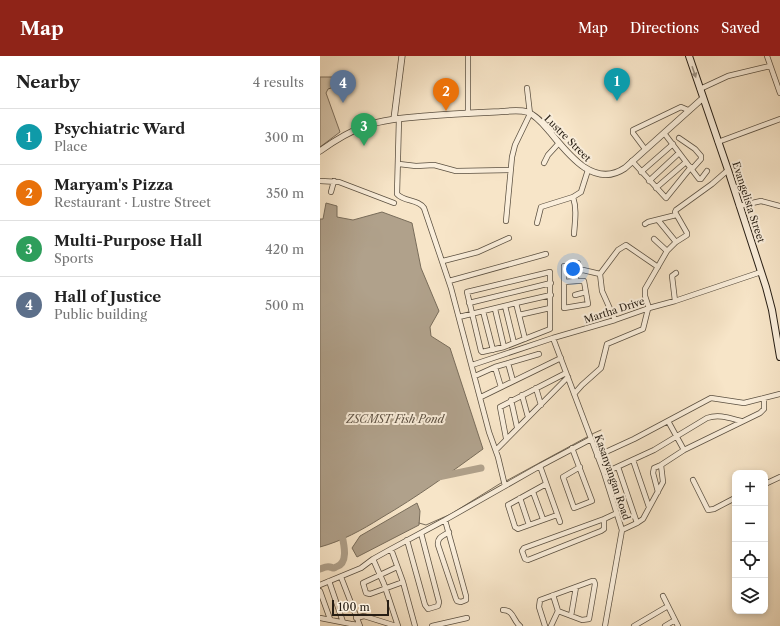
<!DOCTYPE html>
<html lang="en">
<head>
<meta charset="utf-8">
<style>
	:root { --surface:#fff; --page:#f6f6f6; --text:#222; --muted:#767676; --line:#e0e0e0; --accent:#8f2418 }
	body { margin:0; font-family:"Libre Caslon Text",serif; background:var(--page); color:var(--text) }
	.controls { position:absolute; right:12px; bottom:12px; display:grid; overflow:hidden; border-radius:8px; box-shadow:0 2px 6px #0003 }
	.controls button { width:36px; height:36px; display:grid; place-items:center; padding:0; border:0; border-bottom:1px solid var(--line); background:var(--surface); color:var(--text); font:20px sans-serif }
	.scale { position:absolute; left:12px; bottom:10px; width:57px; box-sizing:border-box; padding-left:4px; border:2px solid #271e14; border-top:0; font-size:11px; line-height:14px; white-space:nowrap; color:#271e14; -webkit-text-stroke:3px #faeedb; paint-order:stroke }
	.you { position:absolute; left:253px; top:213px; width:14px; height:14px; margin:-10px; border:3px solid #fff; border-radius:50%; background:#1a73e8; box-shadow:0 0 0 6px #1a73e833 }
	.badge { display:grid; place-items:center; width:26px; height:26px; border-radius:50%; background:var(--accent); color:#fff; font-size:13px; font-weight:700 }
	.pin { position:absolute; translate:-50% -33px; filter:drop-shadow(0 1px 2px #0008) }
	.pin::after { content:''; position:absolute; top:21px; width:14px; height:12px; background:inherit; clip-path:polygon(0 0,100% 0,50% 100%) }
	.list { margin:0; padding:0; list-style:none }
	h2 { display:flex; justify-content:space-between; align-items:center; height:52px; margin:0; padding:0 16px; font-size:17px }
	h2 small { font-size:13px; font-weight:400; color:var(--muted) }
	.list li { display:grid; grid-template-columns:26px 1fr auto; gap:12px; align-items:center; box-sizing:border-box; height:56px; padding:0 16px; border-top:1px solid var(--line) }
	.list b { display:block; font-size:15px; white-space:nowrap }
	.list p { margin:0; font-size:13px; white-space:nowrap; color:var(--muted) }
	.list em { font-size:13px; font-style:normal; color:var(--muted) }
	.icon { flex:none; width:22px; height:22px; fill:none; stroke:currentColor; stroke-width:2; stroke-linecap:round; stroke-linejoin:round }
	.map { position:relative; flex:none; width:460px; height:570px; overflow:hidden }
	header { display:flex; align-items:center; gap:24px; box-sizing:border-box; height:56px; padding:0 20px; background:var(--accent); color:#fff }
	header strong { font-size:19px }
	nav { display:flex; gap:22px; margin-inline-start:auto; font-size:14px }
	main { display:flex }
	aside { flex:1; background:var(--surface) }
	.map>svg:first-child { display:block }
	.green { fill:#d4c3a9; stroke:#7e705e }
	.water { fill:#b0a18b; stroke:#796d5b }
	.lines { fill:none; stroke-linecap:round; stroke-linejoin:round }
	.stream { stroke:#796d5b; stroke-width:1 }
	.river { stroke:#b0a18b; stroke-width:7 }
	.minor-casing { stroke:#5b5041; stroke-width:6 }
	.tertiary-casing { stroke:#5b5041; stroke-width:7 }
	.secondary-casing { stroke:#271e14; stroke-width:8 }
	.minor { stroke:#faeedb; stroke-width:4.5 }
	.tertiary { stroke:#faeedb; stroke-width:5.5 }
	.secondary { stroke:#faeedb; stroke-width:6 }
	.oneway { fill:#9b9081 }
	.labels { text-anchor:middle; stroke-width:4; stroke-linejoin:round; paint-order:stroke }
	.street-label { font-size:10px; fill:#271e14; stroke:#faeedb }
	.water-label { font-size:11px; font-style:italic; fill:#5e5244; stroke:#faeedb }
</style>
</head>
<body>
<header>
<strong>Map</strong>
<nav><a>Map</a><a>Directions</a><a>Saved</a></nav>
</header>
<main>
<aside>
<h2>Nearby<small>4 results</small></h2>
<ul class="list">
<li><span class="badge" style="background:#0f9aa8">1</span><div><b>Psychiatric Ward</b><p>Place</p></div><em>300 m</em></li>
<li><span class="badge" style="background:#e8710a">2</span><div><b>Maryam's Pizza</b><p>Restaurant · Lustre Street</p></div><em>350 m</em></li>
<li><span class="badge" style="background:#2e9e5b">3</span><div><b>Multi-Purpose Hall</b><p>Sports</p></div><em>420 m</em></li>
<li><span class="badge" style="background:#5c6f8a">4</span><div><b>Hall of Justice</b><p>Public building</p></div><em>500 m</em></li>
</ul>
</aside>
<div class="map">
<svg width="460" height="570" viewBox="0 0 460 570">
	<rect width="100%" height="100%" fill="#f7e5c8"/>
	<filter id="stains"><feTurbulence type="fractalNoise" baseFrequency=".005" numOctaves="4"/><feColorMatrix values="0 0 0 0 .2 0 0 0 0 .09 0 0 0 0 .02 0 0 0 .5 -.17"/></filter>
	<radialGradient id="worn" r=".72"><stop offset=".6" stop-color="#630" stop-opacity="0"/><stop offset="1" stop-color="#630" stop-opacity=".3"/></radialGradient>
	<path class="green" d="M0,21h21l2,7 -15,5 -2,4 14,39 -20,15z"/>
	<path class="water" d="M6,147l11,3v11l16,3 29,-8 30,11 9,45 18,43 -9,16 1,9 19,12 33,101c-33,24 -66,48 -102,69 -19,12 -39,23 -61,29v-328h3z
		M97,447l3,8 -1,14 -62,32 -5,-9 8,-12z"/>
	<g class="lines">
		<path class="stream" d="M272,378l9,-4
			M186,425l81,-44
			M99,467l7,2 25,-11 50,-31"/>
		<path class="river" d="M118,421l43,-9
			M0,513c3,-1 6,-3 10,-2 4,1 1,2 6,0 14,-4 7,-26 5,-36"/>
		<defs>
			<path id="minor" d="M447,0l13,37
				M380,33l28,-13 42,-10
				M148,57v-57
				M79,62l-2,76c7,8 21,5 27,14l27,80 38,144 9,25 7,29
				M344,77l35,46h2l6,-8
				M359,82l16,11 6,7v3l-9,10
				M398,86l62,-23
				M325,93l-12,-16v-3l48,-23 7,3
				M312,105l34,37 25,-31
				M224,107l4,-8 11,-12
				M79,108l17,2 18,-1 22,6 54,-1
				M321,116l32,-28
				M0,125l19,1 55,21
				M329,125l30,-28
				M336,132l30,-26
				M11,136l3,-11
				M253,141c4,12 2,24 1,37
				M419,150l22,-5 19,5
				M338,164l18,22 11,-7v-2l-12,-21 1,-2 36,-26 16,-14
				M186,165l6,-64 3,-12 15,-31 -3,-26
				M217,167l4,-16 32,-10 8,-5 7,-22
				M325,168l3,-2 28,-7
				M334,183l13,12
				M123,205l35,-9 31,-14
				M258,207l1,7
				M244,210v42l24,-4 -4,-23h-8
				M230,216v57l-46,18 -22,5 -1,-1 -14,-59z
				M280,218l2,17 13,29
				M129,225l97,-27
				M244,226l12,-1 -1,-9 8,-2 17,4 18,-24 8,-5 32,22
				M255,239l11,-3
				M355,245l-3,-25 4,-3
				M149,247l82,-20
				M196,247l35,-8
				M185,250l9,37
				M329,252l-4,-12v-7l22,-38 9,-9
				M175,253l9,38
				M163,255l10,39
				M199,259l31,-7
				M139,261l57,-14 9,36
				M233,282l51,135 18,57 -17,96
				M188,307l5,18
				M152,309l81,-27 62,-18 34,-12 26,-7 86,-29
				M175,311l6,20
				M155,320l20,-9 44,-13
				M216,332l5,17
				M254,338l8,-9 19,-17 6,-24 36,-15 5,-20
				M202,339l6,22
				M161,341l80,-39
				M191,344l6,27
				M348,365l16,29
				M186,382l-6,-31 66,-34
				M252,392l20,53 -18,7 -11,-31 17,-10
				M176,394l72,-73
				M277,400l37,-17 77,-41 33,5 36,-9
				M313,404l16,47
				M220,410l20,56
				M298,411l19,56
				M284,417l50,-23 53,-32c12,-4 22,0 34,3
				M373,424l15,30 6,-1 21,-11
				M226,428l-38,21 7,22 3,2 39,-14
				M445,428l15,-7
				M213,436l10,27
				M338,436l-5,-19 1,-5 7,-3 23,-15 76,-37 4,-4v-11
				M200,442l9,27
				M284,463v10l-3,2 -73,29 -3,-1 -3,-8 2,-3 80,-29 13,-6
				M125,464l21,76v4l-5,2 -4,-1 -1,-2 -18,-54c-1,-8 5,-9 11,-13
				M302,474l15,-7 6,-4 20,-37 -2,-17
				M87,484l18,65 3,4 10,-3 1,-4 -18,-69
				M71,493l12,33 12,44
				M53,503l11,25 14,42
				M77,511l-32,15 -2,1 3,10 4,1 33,-12
				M21,521l19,49
				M9,525l14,41
				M0,529l41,-17 12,-9 18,-10 54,-29 95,-54 51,-27
				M0,535l10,28
				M343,540l15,30
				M183,554c11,0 10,11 17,16
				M251,560l5,-29
				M0,562l31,6 8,1
				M36,562l8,-2 32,10
				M112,570l35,-8
				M225,570l-6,-19 1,-7 52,-19h2l1,3 -6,35 -7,1 -24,-9
				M231,570l7,-15 -5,-16
				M314,570l34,-20
				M345,570l10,-6"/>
			<path id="tertiary" d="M74,63l8,-63
				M0,95c14,-10 28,-19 45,-25 20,-7 41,-8 62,-10 23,-2 45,-3 67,-4 10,0 23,-3 33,0 9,3 17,13 23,20 18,22 44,57 75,36l78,-70"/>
			<path id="secondary" d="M369,0l39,114 38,117 6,23 8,47"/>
		</defs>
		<use href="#minor" class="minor-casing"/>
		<use href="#tertiary" class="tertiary-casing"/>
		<use href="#secondary" class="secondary-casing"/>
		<use href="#minor" class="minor"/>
		<use href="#tertiary" class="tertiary"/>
		<use href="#secondary" class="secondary"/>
	</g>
	<defs><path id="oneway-solid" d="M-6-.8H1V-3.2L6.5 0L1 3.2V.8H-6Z"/></defs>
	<use class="oneway" href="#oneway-solid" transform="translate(374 16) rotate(71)"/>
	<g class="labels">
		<g class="street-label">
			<text transform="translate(248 82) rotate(45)" y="4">Lustre Street</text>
			<text transform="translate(429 146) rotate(72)" y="4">Evangelista Street</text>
			<text transform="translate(294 254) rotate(-18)" y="4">Martha Drive</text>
			<text transform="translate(293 421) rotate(71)" y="4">Kasanyangan Road</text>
		</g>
		<g class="water-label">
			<text x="75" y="367">ZSCMST Fish Pond</text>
		</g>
	</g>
	<rect width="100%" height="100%" filter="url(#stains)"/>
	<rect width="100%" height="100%" fill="url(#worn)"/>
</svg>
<div class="controls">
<button>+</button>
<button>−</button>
<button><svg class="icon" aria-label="locate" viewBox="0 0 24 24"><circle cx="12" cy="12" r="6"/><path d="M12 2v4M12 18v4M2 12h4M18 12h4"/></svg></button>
<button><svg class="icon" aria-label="layers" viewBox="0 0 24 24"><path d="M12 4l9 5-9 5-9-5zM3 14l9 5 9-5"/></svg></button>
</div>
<div class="scale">100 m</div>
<div class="you"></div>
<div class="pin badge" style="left:297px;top:45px;background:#0f9aa8">1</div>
<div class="pin badge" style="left:126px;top:55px;background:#e8710a">2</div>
<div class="pin badge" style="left:44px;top:90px;background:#2e9e5b">3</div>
<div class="pin badge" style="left:23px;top:47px;background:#5c6f8a">4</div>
</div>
</main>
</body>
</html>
